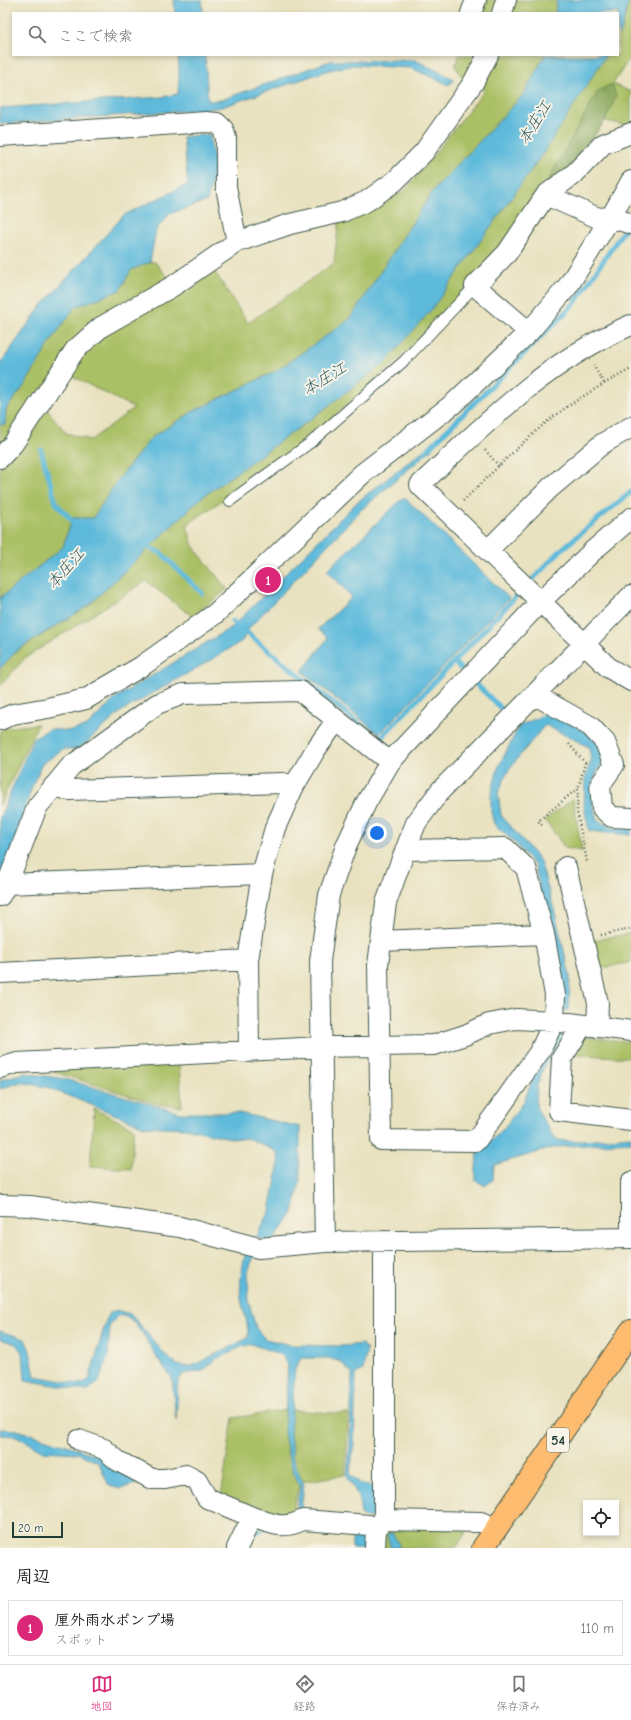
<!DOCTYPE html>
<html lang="ja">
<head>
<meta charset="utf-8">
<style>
	:root { --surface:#fff; --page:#f2f2f2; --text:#222; --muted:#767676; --line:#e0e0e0; --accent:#db2777 }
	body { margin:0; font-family:"Comic Neue","Klee One",sans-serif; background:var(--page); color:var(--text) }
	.controls { position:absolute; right:12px; bottom:12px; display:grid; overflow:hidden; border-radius:0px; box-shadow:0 2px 6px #0003 }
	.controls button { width:36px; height:36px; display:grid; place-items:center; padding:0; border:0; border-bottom:1px solid var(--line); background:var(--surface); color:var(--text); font:20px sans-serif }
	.scale { position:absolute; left:12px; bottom:10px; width:51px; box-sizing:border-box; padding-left:4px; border:2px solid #1f3d34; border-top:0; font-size:11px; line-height:14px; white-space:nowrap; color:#1f3d34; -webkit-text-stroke:3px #f7f3e8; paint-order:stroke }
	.you { position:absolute; left:377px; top:833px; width:14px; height:14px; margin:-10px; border:3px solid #fff; border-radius:50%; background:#1a73e8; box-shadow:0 0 0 6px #1a73e833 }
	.badge { display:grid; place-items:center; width:26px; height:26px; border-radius:50%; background:var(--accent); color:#fff; font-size:13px; font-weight:700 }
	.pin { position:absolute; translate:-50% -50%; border:2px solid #fff; box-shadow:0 1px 4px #0006 }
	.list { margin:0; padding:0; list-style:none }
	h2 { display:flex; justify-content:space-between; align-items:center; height:52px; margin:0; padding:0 16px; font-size:17px }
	h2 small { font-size:13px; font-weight:400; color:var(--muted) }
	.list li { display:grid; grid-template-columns:26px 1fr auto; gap:12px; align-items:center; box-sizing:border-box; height:56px; margin:0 8px 8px; padding:0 8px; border:1px solid var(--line); border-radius:0px }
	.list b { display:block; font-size:15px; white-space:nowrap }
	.list p { margin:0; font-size:13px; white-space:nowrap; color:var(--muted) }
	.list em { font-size:13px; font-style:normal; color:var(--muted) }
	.icon { flex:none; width:22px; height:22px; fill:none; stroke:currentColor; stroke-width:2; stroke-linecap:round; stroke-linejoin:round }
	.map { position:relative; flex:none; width:631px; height:1548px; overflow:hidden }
	.search { position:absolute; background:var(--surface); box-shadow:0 2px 6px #0003; left:12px; right:12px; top:12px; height:44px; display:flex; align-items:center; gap:10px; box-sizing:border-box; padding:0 14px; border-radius:0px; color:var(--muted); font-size:15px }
	.sheet { height:116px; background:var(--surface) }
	nav { display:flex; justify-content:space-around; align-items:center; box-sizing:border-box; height:56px; border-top:1px solid var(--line); background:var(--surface); font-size:11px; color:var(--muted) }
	nav a { display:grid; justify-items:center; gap:2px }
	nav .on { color:var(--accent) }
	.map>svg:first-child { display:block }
	.green { fill:#aac065; stroke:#647e4c; fill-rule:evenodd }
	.forest { fill:#87a65a; stroke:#537247 }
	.water { fill:#5dbadb; stroke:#3e7c88 }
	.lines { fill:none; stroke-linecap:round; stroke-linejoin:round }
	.stream { stroke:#5dbadb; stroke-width:5 }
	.lane-casing { stroke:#3d5649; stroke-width:12 }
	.street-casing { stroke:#3d5649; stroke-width:22 }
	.primary-casing { stroke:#3d5649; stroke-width:24 }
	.path { stroke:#3d5649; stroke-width:2.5; stroke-dasharray:1 3; stroke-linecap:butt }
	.lane { stroke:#fff; stroke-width:10 }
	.street { stroke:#fff; stroke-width:20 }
	.primary { stroke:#fdbc6f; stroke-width:22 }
	.labels { text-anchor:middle; stroke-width:4; stroke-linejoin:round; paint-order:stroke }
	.shield { fill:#f7f3e8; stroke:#60746a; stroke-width:1 }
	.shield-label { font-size:14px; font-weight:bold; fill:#1f3d34 }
	.water-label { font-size:16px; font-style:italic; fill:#2e5c5e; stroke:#f7f3e8 }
</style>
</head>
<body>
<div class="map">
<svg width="631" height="1548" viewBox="0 0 631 1548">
	<rect width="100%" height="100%" fill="#f7f3e8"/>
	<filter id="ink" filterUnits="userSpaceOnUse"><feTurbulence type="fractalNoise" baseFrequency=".025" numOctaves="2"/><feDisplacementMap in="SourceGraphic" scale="8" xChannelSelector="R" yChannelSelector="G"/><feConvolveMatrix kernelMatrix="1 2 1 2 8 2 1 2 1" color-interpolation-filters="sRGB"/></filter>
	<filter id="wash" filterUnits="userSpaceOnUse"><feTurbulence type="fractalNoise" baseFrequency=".012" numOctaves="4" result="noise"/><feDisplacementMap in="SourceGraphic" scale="16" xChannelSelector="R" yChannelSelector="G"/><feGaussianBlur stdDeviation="0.9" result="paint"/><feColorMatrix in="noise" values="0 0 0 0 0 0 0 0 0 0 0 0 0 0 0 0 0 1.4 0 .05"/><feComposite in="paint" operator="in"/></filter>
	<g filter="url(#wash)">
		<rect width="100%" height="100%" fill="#e9e2c0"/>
		<path class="green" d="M481,0h76l-2,13h-79z
			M629,0h2v56l-18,28 18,8v34l-26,-5 11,-25 -70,88 -46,67 -102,110 -91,79 -120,85 6,21 34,43 -34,28 -47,-36 -121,77 -25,28v-24l88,-56 113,-108 110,-79 120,-109 113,-158 62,-97h12v-19l3,-4z
			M459,55h86l-21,39 -91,97 -83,128 -74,52 -82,40 -42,26 -35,44 -24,37h-21l-9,29 -63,51v-173l5,-1 1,-15 18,-23 29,-48 22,-31 45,-17 11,-20 19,-8h5l23,28 33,-24 37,57 86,-60 5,-43 66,-29 80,-101 -20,-9 -10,-15zM70,375l64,33 -43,32 -25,-7 -20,-25z
			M38,724l-38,81v-74l4,-3z
			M573,799l9,52 -17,-3 -20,-28z
			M631,933v29l-34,7 -6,-28z
			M584,1037l47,5v16l-60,-4z
			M179,1062l3,45 -25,-3 -118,-37z
			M94,1109l40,19 -3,41 -41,-3z
			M287,1410l62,4 -4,61 -45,7 -8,31 -15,7 -56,-23 12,-79z
			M386,1526h84l-14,22h-74z"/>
		<path class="forest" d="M612,84l4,12 -11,25 -37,50 -22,13 52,-93z"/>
		<path class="water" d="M174,0h28l1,13h-28z
			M557,0h72l-8,32 -3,4v-23h-63z
			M178,55h27l3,46 13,-1 109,-39 85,-1 39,19 -5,6 -38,-17 -57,-3 -25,5 -107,37 -14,2 -208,15v-16l162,-11 16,-3 1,-21z
			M545,55h61l-62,97 -113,158 -45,52 -75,57 -110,79 -113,108 -71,44 -17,19v-71l63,-51 9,-29h21l24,-37 35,-44 42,-26 82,-40 74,-52 83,-128 91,-97z
			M209,134l6,35 -8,32 -38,13 -13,16 -6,32 -19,8 -11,20 -45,17 -22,31 -29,48 -18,23 -1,15 -5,1v-61l39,-55 85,-94 64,-31 -5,-47z
			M429,446l3,3 -71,61 -111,117 -8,14 -26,16 -94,54 -43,38h-16l-21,15 -9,20 -29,88 -4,5v-60l33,-78 16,-10 22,2 16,-5 30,-29 115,-70 124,-124z
			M404,497l105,101 -130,136 -77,-63 26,-33 -10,-9 34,-32 -25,-27z
			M548,713l38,19 13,13 5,17c-15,15 -13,39 -7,58l16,8 18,1v6l-42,-4 -5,-24 1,-29 6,-18 -2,-13 -44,-22 -36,44 -11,24 3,22 39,46 14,48 16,67 -1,34 -6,1 -28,-145 -20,-23 -21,-19 -3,-12v-18l7,-26 21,-42z
			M559,1033l8,2 -24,34 -6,17 -1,21 19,33 17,1 59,-5v6l-75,5 -62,18 -1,15 -8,6 -10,-6 2,-25 27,-27 20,-27 9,-23z
			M25,1073l40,6 116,34h58l61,14v55l-7,31 -21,28 -16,-3 14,-27 9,-49 -2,-10 -27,-13 -20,-1 -45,-10 -41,-2 -98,-39 -26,-5 -20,7v-9z
			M246,1251l8,5 -6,16 1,31 7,25 9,11 26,6 52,1 19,-2 5,6 -4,20 -7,4 -2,70 -4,30 12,11 14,2 1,25 -7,6 -9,-2 -2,-18 -12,-23 3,-32 2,-69 -11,-12 -12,-4h-28l-6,11 -5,65 3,25 11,26 -4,32 -5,-1 5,-29 -11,-27 -5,-27 4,-68 -6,-10 -31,-11 -10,3 -25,12 -13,12 -20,3 -5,7 -2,40 -4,-43 -13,-17 -16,-27 -13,-16 -12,-3 -8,10 -2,31 -9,26 -12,9 -62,-11 -2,-26 -7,-10 -16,-5v-8l25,8 5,12 5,25 45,8 9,-4 19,-66 9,-4 15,5 33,40 12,10 13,2 58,-29c1,-13 -3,-21 -6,-34 -4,-16 0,-36 4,-53z
			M0,1429l17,1 59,18 27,10 40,24 -24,7 -11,-5 -9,-21 -21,-10 -35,-2 -27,-15 -16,-1z
			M358,1530l11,9v9h-17v-11z
			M392,1532l7,13v3h-8l-4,-13z"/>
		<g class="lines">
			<path class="stream" d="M41,450l15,53 20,22
				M426,451l148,-147 52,-77
				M143,545l18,8 41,40
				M528,584l35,-36 68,-56
				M232,621l147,119 143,-150
				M454,662l9,9
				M475,683l29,28
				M251,1538l1,-3 9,-5"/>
		</g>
	</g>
	<g filter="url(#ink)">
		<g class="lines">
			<defs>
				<path id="lane" d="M230,501l80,-58 94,-82 71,-75"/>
				<path id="street" d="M471,13l5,-13
					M502,13l4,-13
					M0,136l206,-14 11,1 6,6 3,9v49l11,55
					M546,195l52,23 13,-1 20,7
					M631,325c-83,35 -146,99 -211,160l189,183 22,13
					M529,332l-54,-46 32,-33 39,-58 29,-22 28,-29 28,-11
					M0,458l13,-14 62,-94 26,-23 72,-41 64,-44 53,-18 52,-12 25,-11 28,-20 29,-29 49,-69 15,-28
					M488,550l62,-62 52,-44 29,-17
					M535,695l55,31 15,16 9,23 -14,20 2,23 10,9 19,1
					M0,720l13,-6 35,-6 38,-9 56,-33 73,-52 147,-140 91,-70 76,-72 39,-46 43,-69 20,-36
					M54,786l15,4 214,-7 11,3
					M405,850l100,-2 21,20 18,66 11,61 -1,26 -14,30 -64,90 -95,-1 -3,-175 8,-62 14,-39 16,-41 24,-32 191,-195
					M566,867l32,136 -1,24
					M7,884l255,-10
					M0,896l7,-12 30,-77 34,-41 86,-62 26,-10 117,-3 90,71
					M381,941l163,-7
					M0,973l248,-13
					M582,1026l-20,32 -3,53 72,9
					M249,1052l-1,-92 14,-86 13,-46 19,-42 22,-37 20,-28
					M0,1068l17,-5 304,-16 113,-2 31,-10 24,-11 27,-5 38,2 77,10
					M0,1205l30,1 150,21 79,21 66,-6 306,-4
					M631,1238v-56
					M325,1242l-5,-281 9,-66 17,-49 20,-43 24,-41 151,-161 54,-52 36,-31
					M79,1440l25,9 14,12 34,18h13l21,-4 11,6 10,17 45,19
					M384,1520l97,2 16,6
					M237,1548l15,-31c20,7 31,13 51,3l66,5 7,4
					M375,1548l1,-19 8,-9v-279"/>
				<path id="primary" d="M483,1548l148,-217"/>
			</defs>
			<use href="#lane" class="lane-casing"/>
			<use href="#street" class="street-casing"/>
			<use href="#primary" class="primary-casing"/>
			<path class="path" d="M593,365l11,18
				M485,450l14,16
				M463,501c28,-27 55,-55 85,-80 25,-20 55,-37 83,-52
				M569,744l16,19 -7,26 -1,23 10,50
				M542,825l-4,-4 39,-32
				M601,935l30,-6"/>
			<use href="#lane" class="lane"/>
			<use href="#street" class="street"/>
			<use href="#primary" class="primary"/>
		</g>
	</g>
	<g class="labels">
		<rect class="shield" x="547" y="1428" width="22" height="24" rx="3"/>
		<g class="shield-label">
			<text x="558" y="1445">54</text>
		</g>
		<g class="water-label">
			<text transform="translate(534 122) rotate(-58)" y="6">本庄江</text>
			<text transform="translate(324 378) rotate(-31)" y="6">本庄江</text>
			<text transform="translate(65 568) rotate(-48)" y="6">本庄江</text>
		</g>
	</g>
</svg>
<div class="controls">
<button><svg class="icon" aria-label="locate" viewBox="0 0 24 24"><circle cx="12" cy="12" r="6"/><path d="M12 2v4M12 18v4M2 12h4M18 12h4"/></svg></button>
</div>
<div class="scale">20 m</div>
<div class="you"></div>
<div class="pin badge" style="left:268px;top:580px">1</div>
<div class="search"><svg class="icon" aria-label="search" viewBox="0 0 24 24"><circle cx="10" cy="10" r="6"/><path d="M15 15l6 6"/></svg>ここで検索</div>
</div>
<section class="sheet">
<h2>周辺<small></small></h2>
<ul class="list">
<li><span class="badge">1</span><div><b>厘外雨水ポンプ場</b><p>スポット</p></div><em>110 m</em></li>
</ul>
</section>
<nav>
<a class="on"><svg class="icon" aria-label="map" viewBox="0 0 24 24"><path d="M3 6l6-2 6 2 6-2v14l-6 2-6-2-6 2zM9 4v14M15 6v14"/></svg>地図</a>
<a><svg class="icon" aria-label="directions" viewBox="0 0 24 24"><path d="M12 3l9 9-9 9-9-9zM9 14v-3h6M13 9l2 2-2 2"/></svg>経路</a>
<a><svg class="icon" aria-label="saved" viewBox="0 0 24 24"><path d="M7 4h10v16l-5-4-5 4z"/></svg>保存済み</a>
</nav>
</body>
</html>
